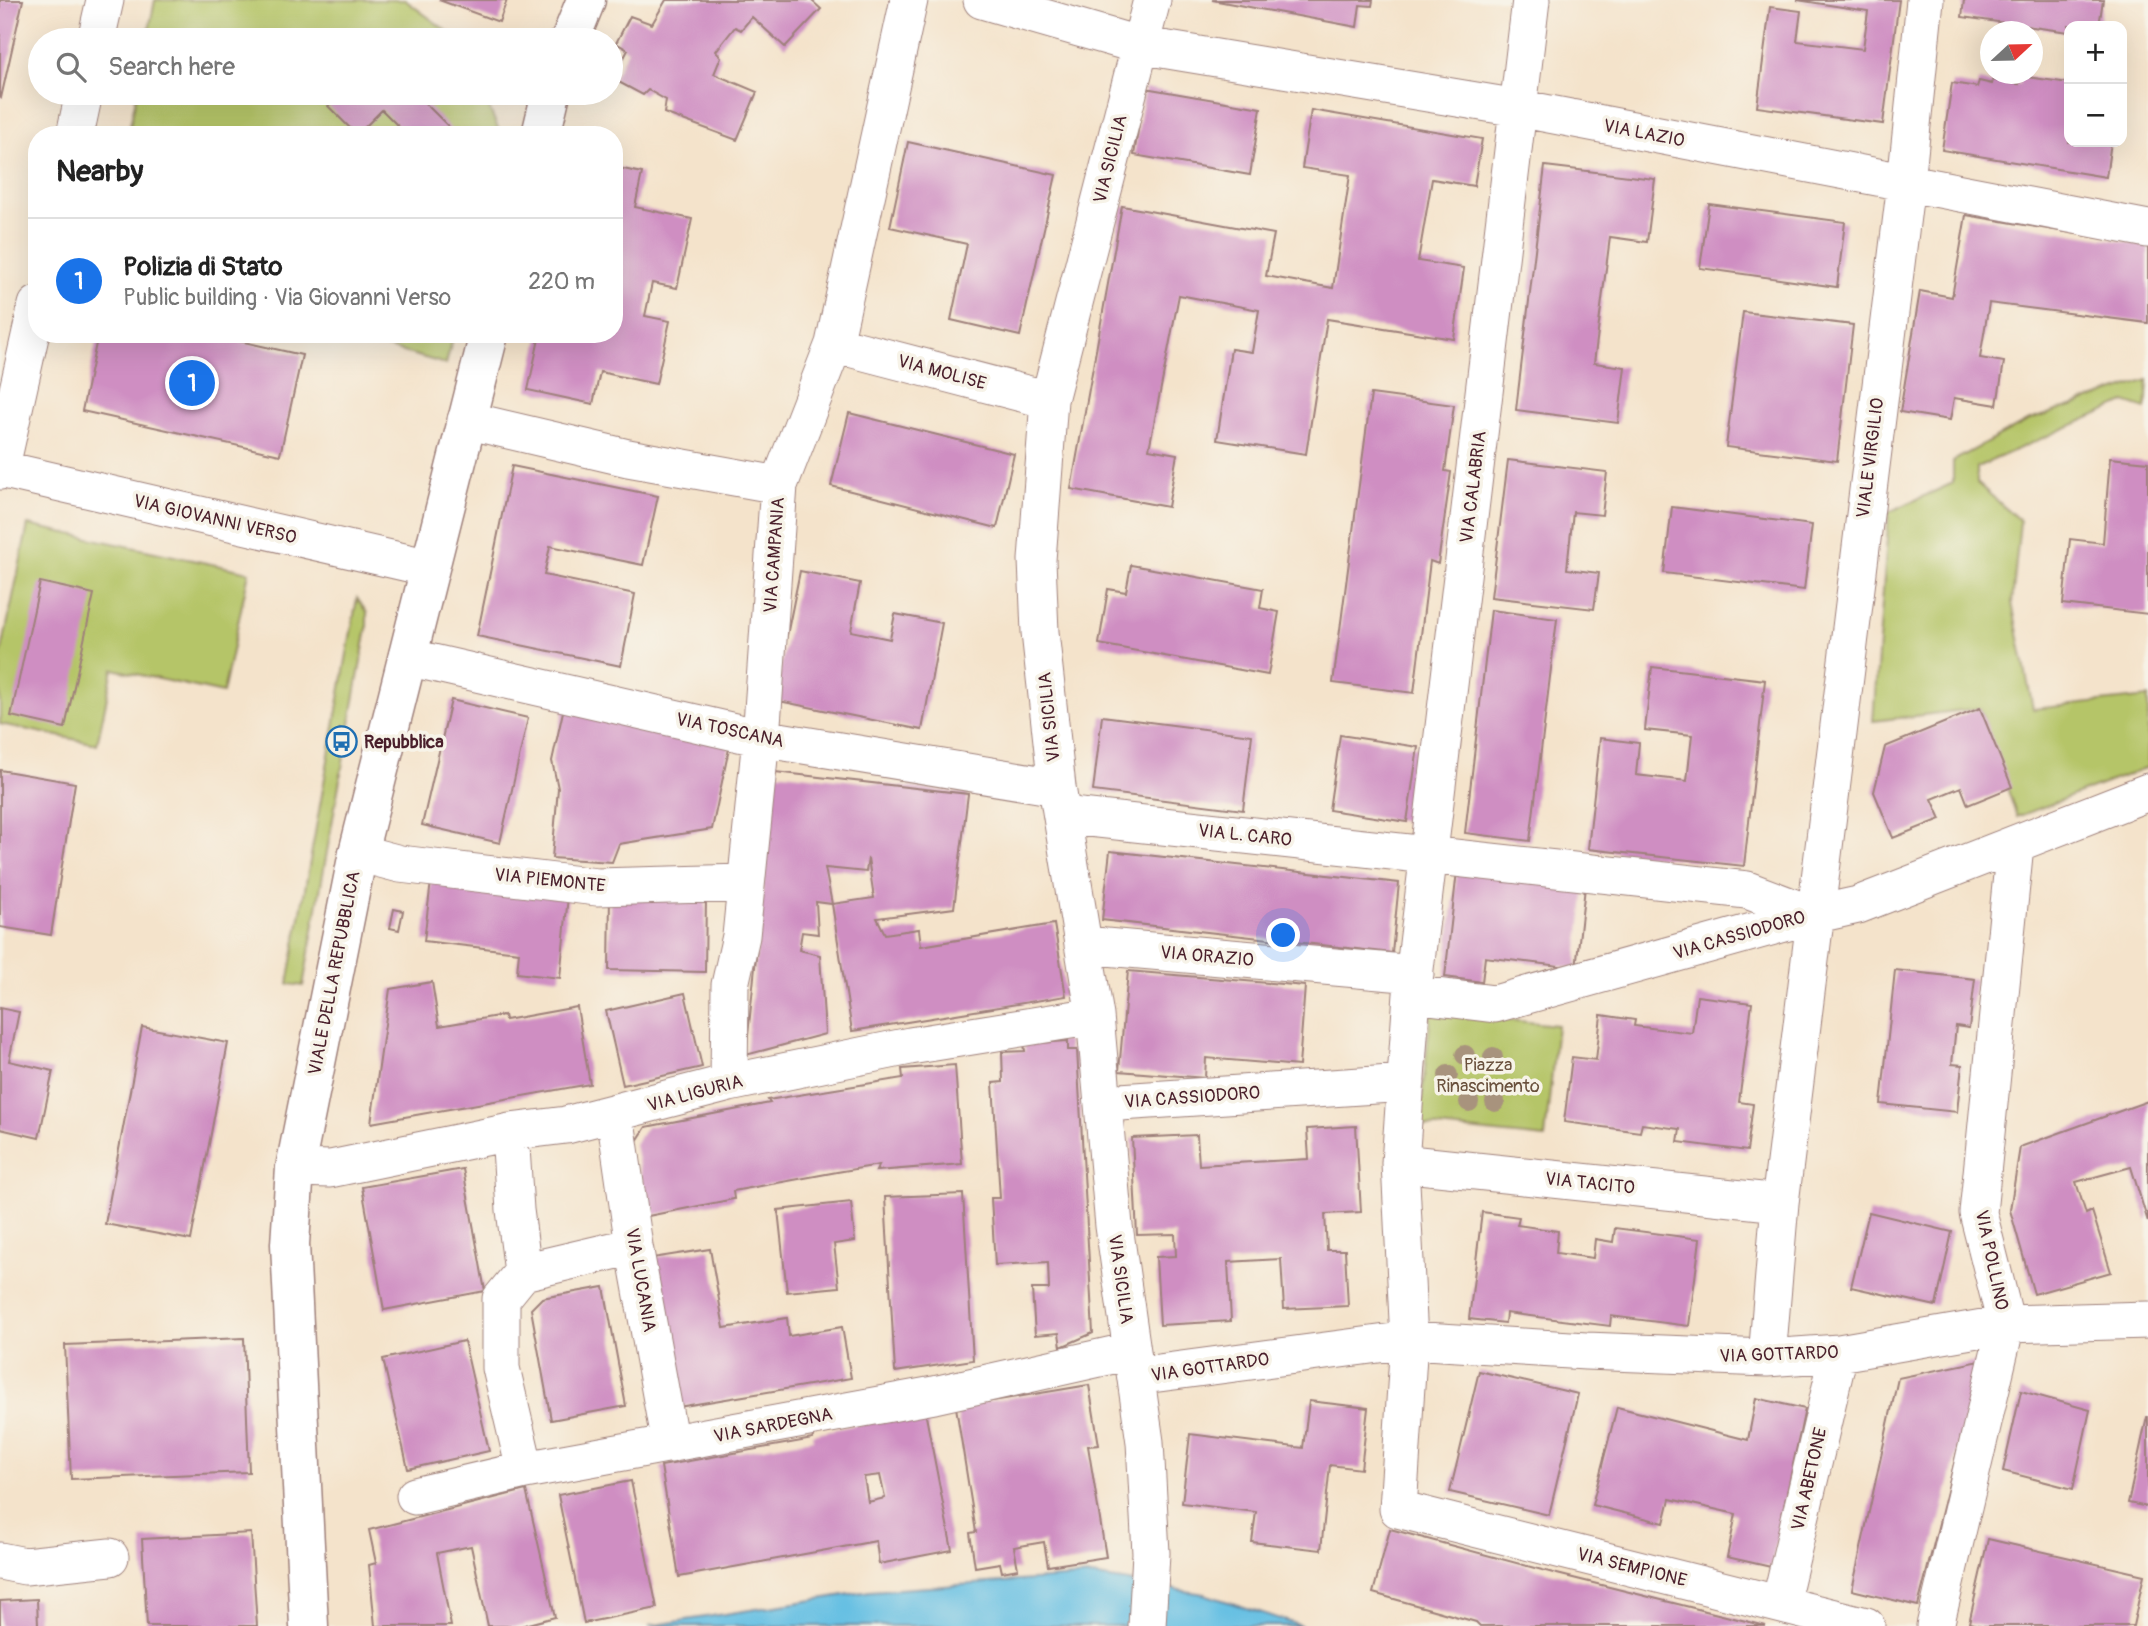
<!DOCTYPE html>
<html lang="en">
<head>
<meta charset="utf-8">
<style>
	:root { --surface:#fff; --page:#f6f6f6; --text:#222; --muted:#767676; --line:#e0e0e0; --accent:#1a73e8 }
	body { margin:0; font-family:Pangolin,sans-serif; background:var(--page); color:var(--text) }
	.controls { position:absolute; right:21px; top:21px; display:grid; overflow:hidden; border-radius:14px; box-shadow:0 7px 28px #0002 }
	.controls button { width:63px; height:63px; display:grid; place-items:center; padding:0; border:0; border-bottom:2px solid var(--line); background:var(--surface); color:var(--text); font:35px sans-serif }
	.compass { position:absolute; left:1980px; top:21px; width:63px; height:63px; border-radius:50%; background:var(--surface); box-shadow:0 7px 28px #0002; rotate:68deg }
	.you { position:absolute; left:1284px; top:936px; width:24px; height:24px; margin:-18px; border:5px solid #fff; border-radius:50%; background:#1a73e8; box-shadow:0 0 0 10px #1a73e833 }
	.badge { display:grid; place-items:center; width:46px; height:46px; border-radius:50%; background:var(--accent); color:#fff; font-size:23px; font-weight:700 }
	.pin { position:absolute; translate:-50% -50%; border:4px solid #fff; box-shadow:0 2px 7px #0006 }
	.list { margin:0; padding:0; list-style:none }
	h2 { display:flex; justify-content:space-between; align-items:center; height:91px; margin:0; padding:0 28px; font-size:30px }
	h2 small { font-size:23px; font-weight:400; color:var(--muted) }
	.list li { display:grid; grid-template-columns:46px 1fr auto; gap:21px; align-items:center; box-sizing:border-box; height:126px; padding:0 28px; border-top:2px solid var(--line) }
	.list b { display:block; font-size:26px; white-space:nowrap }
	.list p { margin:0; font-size:23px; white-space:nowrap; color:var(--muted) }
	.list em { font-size:23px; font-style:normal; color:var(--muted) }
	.icon { flex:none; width:38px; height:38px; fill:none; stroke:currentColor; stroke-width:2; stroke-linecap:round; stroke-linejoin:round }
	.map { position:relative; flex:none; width:2148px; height:1626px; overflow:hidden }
	.search { position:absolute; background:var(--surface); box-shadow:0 7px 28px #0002; left:28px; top:28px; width:595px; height:77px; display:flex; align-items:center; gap:18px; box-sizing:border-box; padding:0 24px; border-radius:38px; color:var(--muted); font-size:26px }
	.panel { position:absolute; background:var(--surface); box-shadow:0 7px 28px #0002; left:28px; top:126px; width:595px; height:217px; border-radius:28px }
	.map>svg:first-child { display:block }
	.green { fill:#b5c568; stroke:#80724a; stroke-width:2 }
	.water { fill:#66c0e3; stroke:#587087; stroke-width:2 }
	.building { fill:#cf8ec2; fill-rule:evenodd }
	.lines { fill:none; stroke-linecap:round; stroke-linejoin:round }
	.street-casing { stroke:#9f817b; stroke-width:39 }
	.secondary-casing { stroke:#9f817b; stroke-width:41 }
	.street { stroke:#fff; stroke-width:37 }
	.secondary { stroke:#fff; stroke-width:38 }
	.tree { fill:#a8937d }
	.labels { text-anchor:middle; stroke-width:7; stroke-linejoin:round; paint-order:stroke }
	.street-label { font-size:18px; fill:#4a1f2b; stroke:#f7f3e8 }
	.poi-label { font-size:18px; font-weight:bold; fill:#4a1f2b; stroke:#f7f3e8; text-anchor:start }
	.park-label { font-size:18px; fill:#6a513d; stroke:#f7f3e8 }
</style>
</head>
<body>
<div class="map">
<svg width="2148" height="1626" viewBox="0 0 2148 1626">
	<rect width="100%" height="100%" fill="#f7f3e8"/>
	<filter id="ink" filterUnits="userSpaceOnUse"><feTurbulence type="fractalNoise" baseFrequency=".0143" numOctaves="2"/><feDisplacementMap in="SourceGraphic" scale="14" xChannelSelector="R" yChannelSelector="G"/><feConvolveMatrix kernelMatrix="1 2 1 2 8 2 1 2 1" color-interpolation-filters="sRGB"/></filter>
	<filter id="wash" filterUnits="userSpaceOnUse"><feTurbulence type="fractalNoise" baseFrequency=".00686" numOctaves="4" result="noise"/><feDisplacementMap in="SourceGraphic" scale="28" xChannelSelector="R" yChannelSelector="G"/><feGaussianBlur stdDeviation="1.57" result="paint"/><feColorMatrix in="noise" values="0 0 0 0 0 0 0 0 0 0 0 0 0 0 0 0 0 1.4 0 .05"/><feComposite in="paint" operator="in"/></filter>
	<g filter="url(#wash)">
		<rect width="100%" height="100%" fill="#f4e3cb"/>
		<path class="green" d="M155,0h250l54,40h-312z
			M137,93h361l-9,15 12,27h-373z
			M339,334h115l-8,30z
			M2148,380l-2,29 -21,-7 -148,65v16l43,38 -8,82 21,106 115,-12v70l-131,50 -37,-109 -107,13 16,-209 64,-29v-22l74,-40z
			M28,525l221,47 -26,121 -110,-24 -16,75 -97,-20v-65z
			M357,598l10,15v15l-64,358 -15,-2z
			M1431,1012l126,13 -12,113 -126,-13z"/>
		<path class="water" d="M1091,1576l113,18 98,32h-653l221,-35z"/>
		<g id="blocks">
			<path class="building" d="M0,0h23l-22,98 -1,-1z
				M439,0h68l-8,22z
				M666,0h145l10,9 -36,38 -33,-30 -11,13 -6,-3 -19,24 5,6 -7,17 43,18 -20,48 -73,-27 2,-13 -18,-10 -5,5 -30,-16 15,-29 -12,-7 14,-27 22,8z
				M1212,0h161l-1,6 -12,-1 -3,22z
				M1797,0h102l-16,124 -126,-17 13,-100 31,4 -4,30 66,8 5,-38z
				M1964,0h139l-4,26h-30v6l-107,-15z
				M2020,76l49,7v59h42l-5,35 -164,-27 10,-67 25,4 2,-6 13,3 1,-4 26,4z
				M1145,88l116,20 -11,67 -116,-20z
				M341,93h74l42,42h-50l-25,-25 -25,25 -29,-29z
				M1311,110l171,29 -8,47 -42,-7 -14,82 46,7 -10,71 -127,-20 -21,135 -89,-14 14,-91 21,3 7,-42 -80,-15 -30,154 28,5 -9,53 -97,-18 51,-283 152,28 -8,42 67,12 17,-113 -48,-7z
				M908,142l148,33 -36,161 -69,-16 16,-76 -77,-17z
				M1545,166l110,13 -8,63 -37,-5 -16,126 31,4 -7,56 -102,-13z
				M614,167l28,6 -7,34 57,12 -15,69 -25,-5 -7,33 25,5 -14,63 -56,-12 -7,32 -65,-14 12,-56h74z
				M1709,204l136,18 -8,65 -137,-19z
				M1966,215l182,31v77l-159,-20 -9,55 24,4 -7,43 -43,-7 -4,22 -50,-8 20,-121 32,6z
				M1743,312l110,13 -16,136 -111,-14z
				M98,334h110l94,21 -22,100 -198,-44z
				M1371,394l83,11 -9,66 6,1 -13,92 -8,-3 -16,132 -81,-10z
				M849,413l165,41 -17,74 -166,-42z
				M2110,458l38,4v152l-85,-10 7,-65 33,4z
				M1508,460l99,12 -5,43 -29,-3 -6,57 32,4 -5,36 -103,-12z
				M512,466l146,30 -15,69 -93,-19 -6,29 91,19 -14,72 -144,-30z
				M1672,507l140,18 -8,65 -140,-17z
				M1131,565l132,24 -3,19 19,4 -11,63 -169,-31 9,-55 18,3z
				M800,571l60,12 -9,48 39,8 5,-25 47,9 -20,107 -148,-30z
				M40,582l54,12 -29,134 -54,-12z
				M1491,610l66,9 -27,222 -65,-8z
				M1652,667l113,13 -21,186 -156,-17 12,-111 39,5 -3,32 51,6 5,-46 -47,-5z
				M451,700l77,18 -28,125 -78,-18z
				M564,707l166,37 -18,85 -93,15 -7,18 -60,-4 6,-70 -6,-27z
				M1980,708l32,79 -44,18 -7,-18 -29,12 9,20 -48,19 -19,-46 11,-45z
				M1102,716l150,19 -9,75 -150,-19z
				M340,729l8,2 -4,22 -8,-2z
				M1340,735l78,12 -11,75 -78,-12z
				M0,770l75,13 -24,152 -51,-8z
				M775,772l193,22 -14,114 -77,10 8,16 34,-5 2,17 133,-22 12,72 -214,35 -20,-127 42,-6 -6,-40 -2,14 -41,-4 7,36 -16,-2 2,32 -16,-2 -3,18 21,5 5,79 -79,21z
				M1110,851l289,32 -7,70 -290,-33z
				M1457,871l128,16 -9,81 -91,-11 -3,25 -37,-5z
				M431,881l137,15 -8,82 -43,-5 2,-21 -95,-11z
				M610,895l96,2 -1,75 -96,-2z
				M394,909l9,2 -4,19 -9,-2z
				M1895,970l80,9 -6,49 -13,-2 -4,38 10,1 -5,47 -76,-8z
				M1128,971l177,15 -6,80 -93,-8 -1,20 -86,-7z
				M432,982l7,44 65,-11 1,5 72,-13 13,77 -219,39 19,-134z
				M685,993l17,74 -79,18 -17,-74z
				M1697,996l55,7 -13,99 14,2 -6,47 -69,-9 2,-13 -38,-5 -2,8 -76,-10 8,-65 24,3 5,-45 34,5 -1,6 58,7z
				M0,1008l19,4 -10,49 44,10 -14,67 -39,-9z
				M142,1027l86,16 -37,197 -86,-16z
				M1068,1041v9h9l16,283 -32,14 -2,-14 -24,2 -3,-46h17l-1,-27 -53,3 -4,-67h9l-7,-115 10,-1 -1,-30 23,-1 -1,-7z
				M955,1065l7,99 -86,7 3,-6 -42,7 -104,19 1,8 -86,17 -13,-72 11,-17 124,-24 -2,-3 135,-22 -1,-9z
				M2148,1101v121l-17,-55 -55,15 10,32 6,-3 19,61 -77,22 -24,-84 10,-63z
				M1356,1126l5,86 -36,2 2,36h18l3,56 -64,3 -3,-50 -53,3 3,59 -71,4 -4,-68 20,-1 -1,-22 -38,1 -5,-97 65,-3 2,30 110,-6 -2,-30z
				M463,1169l22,122 -101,19 -22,-123z
				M963,1194l10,166 -78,12 -10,-175z
				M851,1202l4,39 -21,3 5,43 -52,5 -9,-82z
				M1482,1212l37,5 -2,8 41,6 -2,22 37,5 2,-19 18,3 2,-14 85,11 -11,87 -78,-10 -1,10 -104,-13 -1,10 -36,-4z
				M1869,1212l83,20 -16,74 -85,-19z
				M710,1249l14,79 63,-10 2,18 53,-9 9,51 -173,29 -26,-149z
				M604,1287l22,119 -75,14 -20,-111 11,-11z
				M244,1338l5,134 -178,7 -6,-134z
				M464,1341l25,110 -81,18 -25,-110z
				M1980,1361l-62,245 -66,-16 46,-212z
				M1479,1371l99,23 -29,121 -99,-23z
				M1089,1385l10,60 -11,1 18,111 -58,9 -4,-24 -30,5 4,22 -16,3 -2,-9 -25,4 -5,-34 6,-1 -20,-125z
				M2021,1391l69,19 -17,79 -70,-18z
				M1756,1398l49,11 -34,158 -44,-10 9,-43 -66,-15 -6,24 -72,-18 25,-98 131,33z
				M1309,1401l59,7 -7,61 -31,-4 -9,85 -69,-8 4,-30 -74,-9 8,-69 113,14z
				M925,1411l27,139 -73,14 -3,-23 -197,36 -18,-111 152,-27 -1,-5zM880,1475l5,23 -17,4 -4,-25z
				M2147,1417h1v90l-20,-4z
				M631,1481l26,127 -73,15 -26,-128z
				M526,1490l29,127 -34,9h-33l-17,-80 -34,7 14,73h-76l-6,-61 7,-2 -7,-33z
				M1390,1529l167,45 209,52h-286l-4,-4 -103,-29z
				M251,1533l6,93h-110l-5,-87z
				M1988,1539l156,36 -11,51h-150l-14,-3z
				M37,1599l1,27h-38v-25z"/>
		</g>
	</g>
	<g filter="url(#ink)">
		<use href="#blocks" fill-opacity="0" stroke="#9f817b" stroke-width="2"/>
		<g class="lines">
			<defs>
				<path id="street" d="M982,0l156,45 380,63 630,121
					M1531,0l-119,994 -12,169 9,177 -11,169 468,117
					M96,40l9,-40
					M75,135l9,-42
					M834,344l215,56
					M466,420l162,38 151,27
					M0,469l430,99
					M0,471l37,-166
					M407,657l354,81 296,49
					M1062,815l685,75 66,25
					M358,853l42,11 197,23 147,-4
					M1083,945l332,29
					M1412,994l83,10 318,-89 45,-10 290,-113
					M729,1083l1,-98 11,-49 20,-198 18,-253 55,-141 75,-344
					M1105,1103l301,-20
					M615,1114l19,132 36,198
					M510,1132l5,78 8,62
					M1400,1163l380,40
					M295,1168l35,1 180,-37 56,-7 163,-42 181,-37 185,-30
					M1767,1358l13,-155 126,-1020 19,-183
					M1136,1376l273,-36 177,11 181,7 72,-5 167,-29 142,-4
					M525,1470l-24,-102v-69l22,-27 111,-26
					M415,1496l110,-26 409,-75 197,-44
					M0,1561l25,5 85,-9
					M1780,1604l59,-251
					M1147,1626l4,-73 -6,-111 -31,-216 -19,-210 -38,-229 -17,-155 -3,-72 12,-160 103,-400
					M1935,1626l71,-302 -28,-111 37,-368"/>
				<path id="secondary" d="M570,40l16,-40
					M541,135l10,-42
					M309,1626l-19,-382 5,-76 63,-315 131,-519"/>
			</defs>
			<use href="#street" class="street-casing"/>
			<use href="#secondary" class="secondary-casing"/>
			<use href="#street" class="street"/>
			<use href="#secondary" class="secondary"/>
		</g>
		<g class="tree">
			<circle cx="1465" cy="1055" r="10"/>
			<circle cx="1493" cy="1057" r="10"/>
			<circle cx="1448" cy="1075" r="10"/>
			<circle cx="1469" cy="1102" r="10"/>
			<circle cx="1495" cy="1102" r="10"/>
		</g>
	</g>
	<defs>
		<symbol id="bus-ring" viewBox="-11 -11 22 22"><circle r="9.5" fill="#f7f3e8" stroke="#1f6fb2" stroke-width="1.5"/><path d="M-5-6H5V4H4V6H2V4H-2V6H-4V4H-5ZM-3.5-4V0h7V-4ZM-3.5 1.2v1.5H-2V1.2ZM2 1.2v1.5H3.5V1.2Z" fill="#1f6fb2"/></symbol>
	</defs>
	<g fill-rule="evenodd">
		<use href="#bus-ring" x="324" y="724" width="35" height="35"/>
	</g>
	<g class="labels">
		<g class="street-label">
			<text transform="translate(1644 133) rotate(11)" y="6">VIA LAZIO</text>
			<text transform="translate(1110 159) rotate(-76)" y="6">VIA SICILIA</text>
			<text transform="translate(942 372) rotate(15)" y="6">VIA MOLISE</text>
			<text transform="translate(1870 458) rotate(-83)" y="6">VIALE VIRGILIO</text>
			<text transform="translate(1473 487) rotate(-83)" y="6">VIA CALABRIA</text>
			<text transform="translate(215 519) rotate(13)" y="6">VIA GIOVANNI VERSO</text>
			<text transform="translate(774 555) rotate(-86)" y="6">VIA CAMPANIA</text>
			<text transform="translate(1049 717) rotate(-96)" y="6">VIA SICILIA</text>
			<text transform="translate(730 730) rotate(12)" y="6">VIA TOSCANA</text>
			<text transform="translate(1245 835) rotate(6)" y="6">VIA L. CARO</text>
			<text transform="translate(550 880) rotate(6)" y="6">VIA PIEMONTE</text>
			<text transform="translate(1739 935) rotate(-16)" y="6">VIA CASSIODORO</text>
			<text transform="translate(1207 956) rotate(5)" y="6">VIA ORAZIO</text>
			<text transform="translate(334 973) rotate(-79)" y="6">VIALE DELLA REPUBBLICA</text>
			<text transform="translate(695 1093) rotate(-15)" y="6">VIA LIGURIA</text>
			<text transform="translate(1192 1097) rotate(-4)" y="6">VIA CASSIODORO</text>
			<text transform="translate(1590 1183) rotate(6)" y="6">VIA TACITO</text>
			<text transform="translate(1992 1260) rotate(78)" y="6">VIA POLLINO</text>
			<text transform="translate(1121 1279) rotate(82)" y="6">VIA SICILIA</text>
			<text transform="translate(641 1280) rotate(80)" y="6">VIA LUCANIA</text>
			<text transform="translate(1779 1354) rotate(-2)" y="6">VIA GOTTARDO</text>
			<text transform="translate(1210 1367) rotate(-8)" y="6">VIA GOTTARDO</text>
			<text transform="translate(773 1425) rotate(-11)" y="6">VIA SARDEGNA</text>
			<text transform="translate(1809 1479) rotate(-77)" y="6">VIA ABETONE</text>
			<text transform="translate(1632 1567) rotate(14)" y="6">VIA SEMPIONE</text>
		</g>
		<g class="poi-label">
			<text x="364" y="748">Repubblica</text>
		</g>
		<g class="park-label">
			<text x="1488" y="1071">Piazza<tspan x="1488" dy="21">Rinascimento</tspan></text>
		</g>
	</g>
</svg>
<div class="controls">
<button>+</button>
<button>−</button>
</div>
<svg class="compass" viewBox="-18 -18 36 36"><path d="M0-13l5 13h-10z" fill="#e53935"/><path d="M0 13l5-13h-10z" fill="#767676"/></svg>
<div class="you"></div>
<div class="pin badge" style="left:192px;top:383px">1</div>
<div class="search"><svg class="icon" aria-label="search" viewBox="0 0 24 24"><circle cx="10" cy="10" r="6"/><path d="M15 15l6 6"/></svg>Search here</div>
<section class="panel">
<h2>Nearby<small></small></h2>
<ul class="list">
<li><span class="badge">1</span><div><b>Polizia di Stato</b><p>Public building · Via Giovanni Verso</p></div><em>220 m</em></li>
</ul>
</section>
</div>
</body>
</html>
